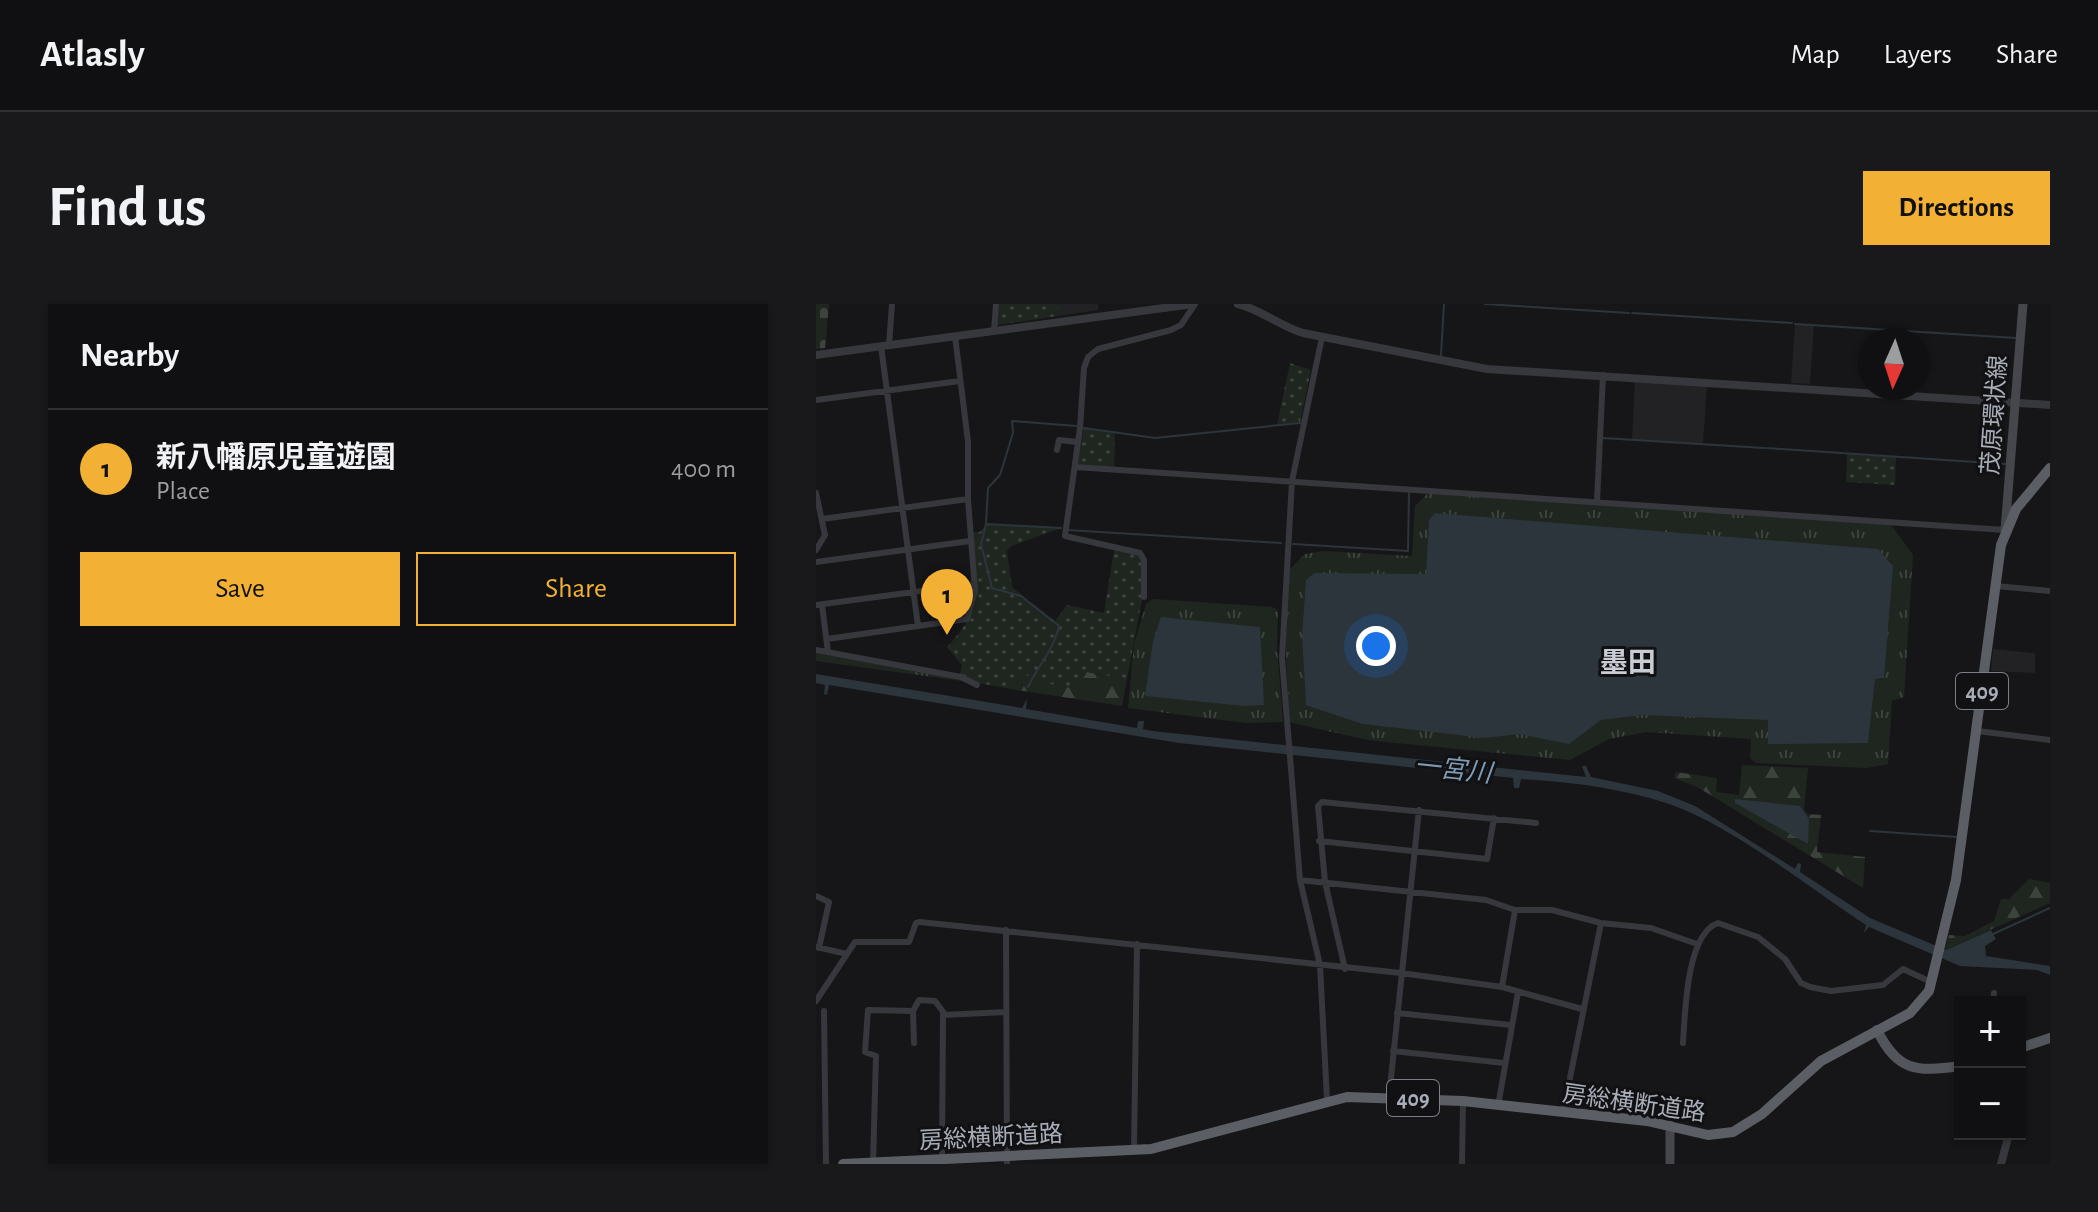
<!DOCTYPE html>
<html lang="en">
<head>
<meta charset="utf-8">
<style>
	:root { --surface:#101012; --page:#19191b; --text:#f1f3f6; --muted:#9c9d9f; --line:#303032; --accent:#f2b134 }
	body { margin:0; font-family:"Alegreya Sans","Noto Sans JP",sans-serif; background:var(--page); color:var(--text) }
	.controls { position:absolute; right:24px; bottom:24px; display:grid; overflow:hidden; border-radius:0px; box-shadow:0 2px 6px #0004 }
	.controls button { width:72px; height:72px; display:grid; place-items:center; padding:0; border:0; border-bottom:2px solid var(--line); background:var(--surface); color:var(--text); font:40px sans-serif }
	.compass { position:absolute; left:1042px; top:24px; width:72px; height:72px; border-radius:50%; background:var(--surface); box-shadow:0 2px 6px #0004; rotate:183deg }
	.you { position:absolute; left:560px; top:342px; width:28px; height:28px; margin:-20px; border:6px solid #fff; border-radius:50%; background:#1a73e8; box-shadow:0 0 0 12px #1a73e833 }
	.badge { display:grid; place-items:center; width:52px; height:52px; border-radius:50%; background:var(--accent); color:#111; font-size:26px; font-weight:700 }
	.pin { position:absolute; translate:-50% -66px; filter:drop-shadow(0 2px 4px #0008) }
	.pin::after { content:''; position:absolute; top:42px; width:28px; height:24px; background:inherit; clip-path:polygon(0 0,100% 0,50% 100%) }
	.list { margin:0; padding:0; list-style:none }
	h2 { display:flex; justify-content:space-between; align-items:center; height:104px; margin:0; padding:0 32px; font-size:34px }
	h2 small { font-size:26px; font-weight:400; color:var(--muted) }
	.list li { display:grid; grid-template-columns:52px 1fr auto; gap:24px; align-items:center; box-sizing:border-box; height:120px; padding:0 32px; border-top:2px solid var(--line) }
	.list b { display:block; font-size:30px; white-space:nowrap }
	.list p { margin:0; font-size:26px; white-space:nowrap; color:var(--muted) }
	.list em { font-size:26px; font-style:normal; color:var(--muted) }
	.actions { display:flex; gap:16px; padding:24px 32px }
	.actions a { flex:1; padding:18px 0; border:2px solid var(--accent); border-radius:0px; text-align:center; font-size:28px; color:var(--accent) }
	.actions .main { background:var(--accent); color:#111 }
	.map { position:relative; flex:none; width:1234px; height:860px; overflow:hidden; border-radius:0px }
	header { display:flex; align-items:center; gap:48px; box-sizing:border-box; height:112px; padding:0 40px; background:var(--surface); border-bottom:2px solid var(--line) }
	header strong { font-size:38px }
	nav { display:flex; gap:44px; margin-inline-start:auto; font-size:28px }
	.intro { display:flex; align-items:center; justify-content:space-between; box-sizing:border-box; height:192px; padding:0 48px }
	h1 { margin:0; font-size:56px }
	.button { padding:20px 36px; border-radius:0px; background:var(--accent); color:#111; font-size:28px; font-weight:700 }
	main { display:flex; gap:48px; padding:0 48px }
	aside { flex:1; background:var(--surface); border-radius:0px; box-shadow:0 2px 6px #0004 }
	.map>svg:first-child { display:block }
	.built { fill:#222225 }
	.grass { fill:url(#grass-tufts) }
	.forest { fill:url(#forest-firs) }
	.cemetery { fill:url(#cemetery-stones) }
	.garden { fill:url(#garden-dots) }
	.water { fill:#2c353c }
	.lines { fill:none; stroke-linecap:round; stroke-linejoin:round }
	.stream { stroke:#2c353c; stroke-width:2 }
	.minor { stroke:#37383d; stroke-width:6 }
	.tertiary { stroke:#37383d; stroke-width:8 }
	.secondary { stroke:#45474d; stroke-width:9 }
	.primary { stroke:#53555c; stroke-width:10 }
	.trunk { stroke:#5b5e65; stroke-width:10 }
	.labels { text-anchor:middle; stroke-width:6; stroke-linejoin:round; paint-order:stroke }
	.shield { fill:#111113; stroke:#7b7e86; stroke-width:2 }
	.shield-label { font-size:22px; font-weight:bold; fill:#a8adb8 }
	.street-label { font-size:24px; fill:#a8adb8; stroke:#111113 }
	.water-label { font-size:26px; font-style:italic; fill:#7f9bb3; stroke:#111113 }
	.quarter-label { font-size:28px; font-weight:bold; fill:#c9ccd4; stroke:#111113 }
</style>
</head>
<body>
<header>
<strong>Atlasly</strong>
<nav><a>Map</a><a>Layers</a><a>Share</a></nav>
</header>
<div class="intro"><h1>Find us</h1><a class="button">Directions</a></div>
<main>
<aside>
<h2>Nearby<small></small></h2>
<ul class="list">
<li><span class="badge">1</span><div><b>新八幡原児童遊園</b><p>Place</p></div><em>400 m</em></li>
</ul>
<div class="actions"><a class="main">Save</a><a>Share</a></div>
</aside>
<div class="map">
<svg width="1234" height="860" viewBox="0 0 1234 860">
	<defs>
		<pattern id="grass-tufts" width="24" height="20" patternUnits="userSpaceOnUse" patternTransform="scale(2)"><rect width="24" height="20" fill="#1e261f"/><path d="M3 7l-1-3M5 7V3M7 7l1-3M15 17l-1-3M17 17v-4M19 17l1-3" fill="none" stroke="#3c433d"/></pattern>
		<pattern id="forest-firs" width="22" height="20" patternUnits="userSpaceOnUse" patternTransform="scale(2)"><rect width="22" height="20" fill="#1e261f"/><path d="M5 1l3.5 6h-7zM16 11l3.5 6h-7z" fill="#3c433d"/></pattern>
		<pattern id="cemetery-stones" width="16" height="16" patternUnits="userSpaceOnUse" patternTransform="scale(2)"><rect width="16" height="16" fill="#1e261f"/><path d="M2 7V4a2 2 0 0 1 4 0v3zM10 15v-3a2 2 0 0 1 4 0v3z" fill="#3c433d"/></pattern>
		<pattern id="garden-dots" width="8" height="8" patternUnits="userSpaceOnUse" patternTransform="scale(2)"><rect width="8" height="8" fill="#1e261f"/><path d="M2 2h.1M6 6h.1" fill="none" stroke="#3c433d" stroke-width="1.8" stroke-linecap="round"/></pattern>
	</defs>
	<rect width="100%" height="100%" fill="#161618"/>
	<path class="built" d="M243,0h39v6l-40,6z
		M979,20l19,1 -4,59 -19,-1z
		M819,76l72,5 -4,59 -71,-4z
		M1177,345l42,4v20l-44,-2z"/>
	<path class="grass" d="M613,188l460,30 24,33 -9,142 -12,4 -4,63 -21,4 -111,-5 -6,-5 1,-19 -104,-7 -38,7 -39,21 -203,-20 -78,-18 -4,-93 5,-60 15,-15 17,-3 90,5 3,-50z
		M337,295l119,8 6,3 -1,38 6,74 -37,1 -118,-15 6,-64 12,-40z
		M0,349l142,25 11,4 -153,-21z"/>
	<path class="forest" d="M217,368h54l40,7 -5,27 -105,-16 1,-10z
		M926,461l66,3 -4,41 3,5 14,1 -4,37 48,5 -2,31 -164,-100 -25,-10 2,-6 41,6 -1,14 23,3z
		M1213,575l21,4v20l-105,47 4,-15 16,1 29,-15 7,-22h8z"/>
	<path class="cemetery" d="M0,0h13l-4,44 -9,1z"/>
	<path class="garden" d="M182,0h61l-1,12 -61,9z
		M474,59l21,7 -11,53 -23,2z
		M268,124l31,4 -1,35 -37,-3z
		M1031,150l49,3 -1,28 -49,-3z
		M170,220l75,4 -50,18 -4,5 5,36 43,34 12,-16 37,8 10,-63 28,6v44l-15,79 -40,-7 -10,17 -37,-7 -7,-9 -15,7 -1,10 -39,-7 -18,-9 2,-9 -15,-18c43,-45 24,-62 26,-115h7z"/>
	<path class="water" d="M619,209l443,36 15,17 -9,112 -9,1 -7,64 -100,1v-24l-126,-5 -41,5 -32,24 -50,-10 -34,4 -122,-14 -57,-19 -4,-69 4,-56 8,-7 112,1 3,-54z
		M345,313l99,10 4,78 -20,1 -99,-10 8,-55z
		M0,370l206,34 5,-9 -1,10 111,19 1,-7h6l-1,8 9,2 434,46 -4,-11h4l5,11 67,14 37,15 100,63 3,-6 3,1 -1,8 70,46 76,32 45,-20 5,9 -11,7 1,10 64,10v9l-13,-5 -77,-4 -91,-39 -5,6 2,-8c-56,-37 -133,-98 -194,-120 -49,-17 -100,-23 -151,-26l-2,9h-5l-1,-10 -334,-35 -350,-58 -2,10 -3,-1 1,-9 -9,-2z
		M919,495l65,7 9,13 -1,25 -73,-41z"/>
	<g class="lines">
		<path class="stream" d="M669,0l144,9
			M816,9l160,10
			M979,20l221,14
			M625,51l3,-51
			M268,124l71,10 145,-15
			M787,134l161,10
			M950,144l239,16
			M170,220l75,4
			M251,226l214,13
			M477,240l115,7 1,-59
			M212,383c10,-21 26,-38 31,-61l-38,-30 -29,-8 -11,-44 5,-20 2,-36 12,-13 13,-42 -1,-12 64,5
			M1054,527l88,6
			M1177,630l57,-26"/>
		<path class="minor" d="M178,27l2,-27
			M506,33l-30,144 -10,177 18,222 20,85 7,135
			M73,41l3,-41
			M65,42l37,280
			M0,96l144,-19
			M241,146l2,-10 19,2
			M259,163l930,63
			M0,189l9,42 -9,15
			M781,197l6,-126
			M6,215l146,-20
			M0,258l154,-21
			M1179,282l55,5
			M328,293v-37l-4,-7 -75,-17 15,-108 4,-60 4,-11 10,-8 73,-19 10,-5 14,-21
			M0,301l158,-21
			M6,301l6,47
			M11,335l140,-20 8,-28 -7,-92v-57l-13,-106
			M0,346l145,27 16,8
			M1161,427l73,9
			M503,537l168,18 7,-41
			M484,576l186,20 29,10h37l49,13 50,5 46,16
			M0,592l13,6 -10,46
			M190,626l1,234
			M0,643l31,7
			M529,665l-20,-87 -7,-76 4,-4 214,21
			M686,683l13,-77
			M0,697l39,-59h54l7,-19 4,-1 481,51 101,14 80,22
			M1177,698l1,-9
			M8,707l2,153
			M581,709l114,12
			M98,739l-1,-32 6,-11 16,1 9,12
			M867,739c2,-28 3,-109 35,-120l40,14 27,22 16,24 9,4 21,4 52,-6 20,-16 28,13
			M577,747l111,12
			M573,793l30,-287
			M682,802l20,-114
			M747,809l38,-190
			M318,846l3,-206
			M126,855l1,-144 63,-3
			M57,859l3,-107 -11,-4 3,-42 45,1
			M646,860l1,-63"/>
		<path class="tertiary" d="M422,0c24,6 42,22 65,29l184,36 563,36
			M0,51l377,-51
			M1185,860l8,-30"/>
		<path class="secondary" d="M1189,226l18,-226
			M854,821v39"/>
		<path class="primary" d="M1061,726c21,42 39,42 83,36
			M1204,744l30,-10"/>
		<path class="trunk" d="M27,860l308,-15 196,-52 116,4 184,20 61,14 25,-3 29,-18 59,-53 89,-48 19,-22 27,-111 45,-335 15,-36 34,-41"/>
	</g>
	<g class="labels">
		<g class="shield">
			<rect x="1140" y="369" width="52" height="36" rx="6"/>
			<rect x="571" y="776" width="52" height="36" rx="6"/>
		</g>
		<g class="shield-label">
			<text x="1166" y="395">409</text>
			<text x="597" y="802">409</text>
		</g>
		<g class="street-label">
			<text transform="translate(1178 111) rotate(-86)" y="8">茂原環状線</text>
			<text transform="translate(818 799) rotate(8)" y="8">房総横断道路</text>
			<text transform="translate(175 833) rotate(-3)" y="8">房総横断道路</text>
		</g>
		<g class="water-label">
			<text transform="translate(637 465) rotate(6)" y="9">一宮川</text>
		</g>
		<g class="quarter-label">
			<text x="812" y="368">墨田</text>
		</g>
	</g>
</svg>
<div class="controls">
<button>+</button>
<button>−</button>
</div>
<svg class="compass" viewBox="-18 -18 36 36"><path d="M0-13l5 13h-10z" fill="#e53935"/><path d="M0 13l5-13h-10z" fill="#9c9d9f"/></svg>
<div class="you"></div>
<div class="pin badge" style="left:131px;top:331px">1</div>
</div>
</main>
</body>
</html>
